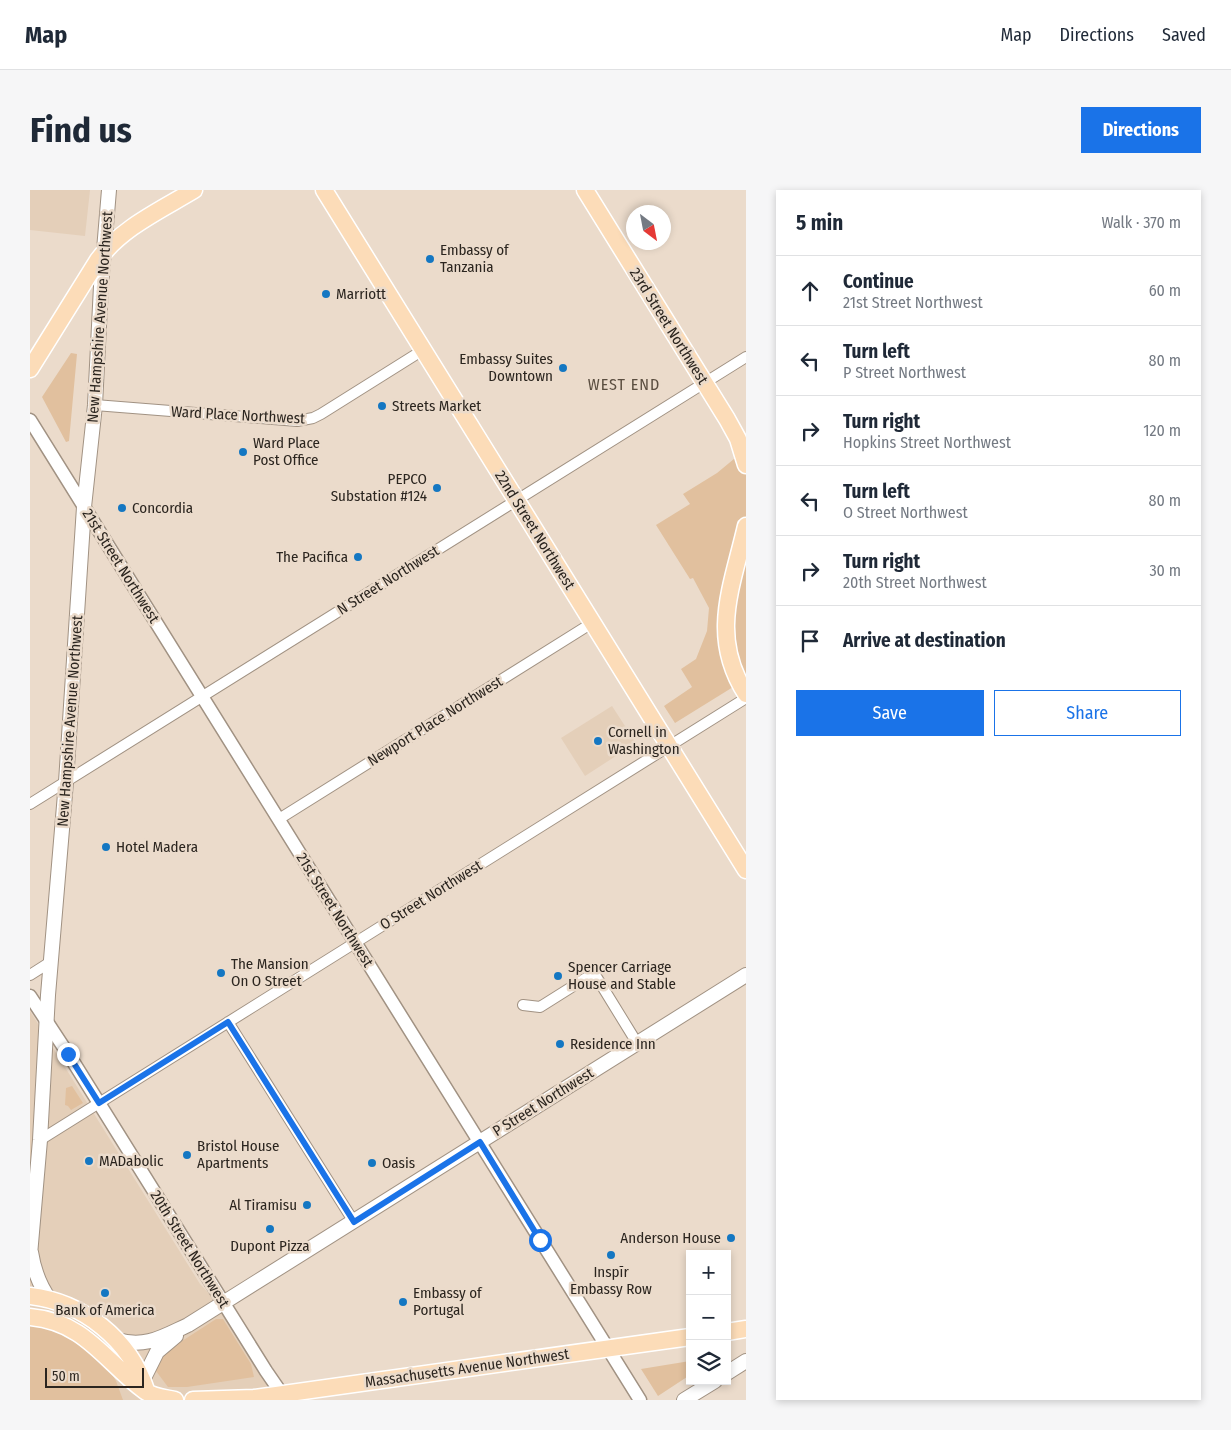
<!DOCTYPE html>
<html lang="en">
<head>
<meta charset="utf-8">
<style>
	:root { --surface:#fff; --page:#f6f6f7; --text:#1f2937; --muted:#747a83; --line:#e0e1e3; --accent:#1a73e8 }
	body { margin:0; font-family:"Fira Sans Condensed",sans-serif; background:var(--page); color:var(--text) }
	.controls { position:absolute; right:15px; bottom:15px; display:grid; overflow:hidden; border-radius:0px; box-shadow:0 2px 8px #0003 }
	.controls button { width:45px; height:45px; display:grid; place-items:center; padding:0; border:0; border-bottom:1px solid var(--line); background:var(--surface); color:var(--text); font:25px sans-serif }
	.compass { position:absolute; left:596px; top:15px; width:45px; height:45px; border-radius:50%; background:var(--surface); box-shadow:0 2px 8px #0003; rotate:148deg }
	.scale { position:absolute; left:15px; bottom:12px; width:99px; box-sizing:border-box; padding-left:5px; border:2px solid #2b251f; border-top:0; font-size:14px; line-height:18px; white-space:nowrap; color:#2b251f; -webkit-text-stroke:4px #ebdbcb; paint-order:stroke }
	.stop { position:absolute; width:15px; height:15px; margin:-11px; border:4px solid #1a73e8; border-radius:50%; background:#fff }
	.stop.end { background:#1a73e8; border-color:#fff; box-shadow:0 1px 5px #0008 }
	.list { margin:0; padding:0; list-style:none }
	h2 { display:flex; justify-content:space-between; align-items:center; height:65px; margin:0; padding:0 20px; font-size:21px }
	h2 small { font-size:16px; font-weight:400; color:var(--muted) }
	.list li { display:grid; grid-template-columns:32px 1fr auto; gap:15px; align-items:center; box-sizing:border-box; height:70px; padding:0 20px; border-top:1px solid var(--line) }
	.list b { display:block; font-size:19px; white-space:nowrap }
	.list p { margin:0; font-size:16px; white-space:nowrap; color:var(--muted) }
	.list em { font-size:16px; font-style:normal; color:var(--muted) }
	.actions { display:flex; gap:10px; padding:15px 20px }
	.actions a { flex:1; padding:11px 0; border:1px solid var(--accent); border-radius:0px; text-align:center; font-size:18px; color:var(--accent) }
	.actions .main { background:var(--accent); color:#fff }
	.icon { flex:none; width:28px; height:28px; fill:none; stroke:currentColor; stroke-width:2; stroke-linecap:round; stroke-linejoin:round }
	.map { position:relative; flex:none; width:716px; height:1210px; overflow:hidden; border-radius:0px }
	header { display:flex; align-items:center; gap:30px; box-sizing:border-box; height:70px; padding:0 25px; background:var(--surface); border-bottom:1px solid var(--line) }
	header strong { font-size:24px }
	nav { display:flex; gap:28px; margin-inline-start:auto; font-size:18px }
	.intro { display:flex; align-items:center; justify-content:space-between; box-sizing:border-box; height:120px; padding:0 30px }
	h1 { margin:0; font-size:35px }
	.button { padding:12px 22px; border-radius:0px; background:var(--accent); color:#fff; font-size:18px; font-weight:700 }
	main { display:flex; gap:30px; padding:0 30px }
	aside { flex:1; background:var(--surface); border-radius:0px; box-shadow:0 2px 8px #0003 }
	.map>svg:first-child { display:block }
	.built { fill:#e4cfb9 }
	.green { fill:#e1c09e }
	.lines { fill:none; stroke-linecap:round; stroke-linejoin:round }
	.minor-casing { stroke:#a19283; stroke-width:12 }
	.tertiary-casing { stroke:#a19283; stroke-width:15 }
	.secondary-casing { stroke:#a19283; stroke-width:16 }
	.primary-casing { stroke:#fff; stroke-width:19 }
	.minor { stroke:#fff; stroke-width:10 }
	.tertiary { stroke:#fff; stroke-width:12 }
	.secondary { stroke:#fff; stroke-width:14 }
	.primary { stroke:#fcdcb8; stroke-width:16 }
	.route { stroke:#1a73e8; stroke-width:6 }
	.poi-dot { fill:#1477c2; stroke:#ebdbcb; stroke-width:2 }
	.labels { text-anchor:middle; stroke-width:5; stroke-linejoin:round; paint-order:stroke }
	.poi-label { font-size:15px; fill:#2b251f; stroke:#ebdbcb; text-anchor:start }
	.street-label { font-size:15px; fill:#2b251f; stroke:#ebdbcb }
	.neighbourhood-label { font-size:16px; letter-spacing:1px; fill:#5b4e40; stroke:#ebdbcb }
</style>
</head>
<body>
<header>
<strong>Map</strong>
<nav><a>Map</a><a>Directions</a><a>Saved</a></nav>
</header>
<div class="intro"><h1>Find us</h1><a class="button">Directions</a></div>
<main>
<div class="map">
<svg width="716" height="1210" viewBox="0 0 716 1210">
	<rect width="100%" height="100%" fill="#ebdbcb"/>
	<path class="built" d="M0,0h60l-5,46 -55,-6z
		M582,516l24,37 -51,33 -24,-38z
		M0,821l170,273 33,35 53,81h-256z"/>
	<path class="green" d="M41,163l6,1 -8,87 -3,1 -24,-45z
		M716,259v230l-71,44 -11,-17 28,-19 -11,-18 15,-10 11,-28 2,-23 -16,-30 -3,1 -34,-54 34,-21 -7,-10 34,-21z
		M42,896l11,17 -12,7 -3,-4 -3,-1 1,-17z
		M186,1129h7l28,45 3,13 -67,10h-19l-12,-16 3,-15z
		M0,1132l45,15 33,31 8,13 7,19h-93z
		M660,1171v14l-32,21 -17,-27z"/>
	<g class="lines">
		<defs>
			<path id="minor" d="M65,215l202,16 16,-3 8,-4 102,-64
				M0,614l716,-447
				M249,629l313,-196
				M0,785l22,-14
				M493,815l17,2 54,-34 43,70
				M198,832l126,200
				M10,950l706,-442"/>
			<path id="tertiary" d="M0,230l610,980
				M0,806l44,67 192,308 20,29"/>
			<path id="secondary" d="M1,1062c3,19 8,33 19,48
				M0,1065l10,-115 8,-145 18,-213 18,-275 11,-102 6,-119 8,-96
				M87,1150c29,8 45,-3 71,-15l558,-350
				M697,1183l19,-12
				M113,1190l14,-28 19,-16
				M654,1210l31,-19"/>
			<path id="primary" d="M294,0l422,680
				M555,0l142,229 11,20 8,26
				M0,179l68,-109c23,-32 63,-50 96,-70
				M716,336c-14,61 -37,110 0,168
				M0,1106c53,6 100,44 116,94
				M0,1127c56,5 75,45 115,74 8,6 21,7 30,9
				M697,1142l19,-3
				M163,1210l61,-2 436,-61"/>
		</defs>
		<use href="#minor" class="minor-casing"/>
		<use href="#tertiary" class="tertiary-casing"/>
		<use href="#secondary" class="secondary-casing"/>
		<use href="#primary" class="primary-casing"/>
		<use href="#minor" class="minor"/>
		<use href="#tertiary" class="tertiary"/>
		<use href="#secondary" class="secondary"/>
		<use href="#primary" class="primary"/>
	</g>
	<g class="lines">
		<path class="route" d="M38,864l31,49 129,-81 126,200 126,-80 60,98"/>
	</g>
	<g class="poi-dot">
		<circle cx="400" cy="69" r="5"/>
		<circle cx="296" cy="104" r="5"/>
		<circle cx="533" cy="178" r="5"/>
		<circle cx="352" cy="216" r="5"/>
		<circle cx="213" cy="262" r="5"/>
		<circle cx="407" cy="298" r="5"/>
		<circle cx="92" cy="318" r="5"/>
		<circle cx="328" cy="367" r="5"/>
		<circle cx="568" cy="551" r="5"/>
		<circle cx="76" cy="657" r="5"/>
		<circle cx="191" cy="783" r="5"/>
		<circle cx="528" cy="786" r="5"/>
		<circle cx="530" cy="854" r="5"/>
		<circle cx="157" cy="965" r="5"/>
		<circle cx="59" cy="971" r="5"/>
		<circle cx="342" cy="973" r="5"/>
		<circle cx="277" cy="1015" r="5"/>
		<circle cx="240" cy="1039" r="5"/>
		<circle cx="701" cy="1048" r="5"/>
		<circle cx="581" cy="1065" r="5"/>
		<circle cx="75" cy="1103" r="5"/>
		<circle cx="373" cy="1112" r="5"/>
	</g>
	<g class="labels">
		<g class="poi-label">
			<text x="410" y="65">Embassy of<tspan x="410" dy="17">Tanzania</tspan></text>
			<text x="306" y="109">Marriott</text>
			<text x="523" y="174" text-anchor="end">Embassy Suites<tspan x="523" dy="17">Downtown</tspan></text>
			<text x="362" y="221">Streets Market</text>
			<text x="223" y="258">Ward Place<tspan x="223" dy="17">Post Office</tspan></text>
			<text x="397" y="294" text-anchor="end">PEPCO<tspan x="397" dy="17">Substation #124</tspan></text>
			<text x="102" y="323">Concordia</text>
			<text x="318" y="372" text-anchor="end">The Pacifica</text>
			<text x="578" y="547">Cornell in<tspan x="578" dy="17">Washington</tspan></text>
			<text x="86" y="662">Hotel Madera</text>
			<text x="201" y="779">The Mansion<tspan x="201" dy="17">On O Street</tspan></text>
			<text x="538" y="782">Spencer Carriage<tspan x="538" dy="17">House and Stable</tspan></text>
			<text x="540" y="859">Residence Inn</text>
			<text x="167" y="961">Bristol House<tspan x="167" dy="17">Apartments</tspan></text>
			<text x="69" y="976">MADabolic</text>
			<text x="352" y="978">Oasis</text>
			<text x="267" y="1020" text-anchor="end">Al Tiramisu</text>
			<text x="691" y="1053" text-anchor="end">Anderson House</text>
			<text x="240" y="1061" text-anchor="middle">Dupont Pizza</text>
			<text x="581" y="1087" text-anchor="middle">Inspīr<tspan x="581" dy="17">Embassy Row</tspan></text>
			<text x="383" y="1108">Embassy of<tspan x="383" dy="17">Portugal</tspan></text>
			<text x="75" y="1125" text-anchor="middle">Bank of America</text>
		</g>
		<g class="street-label">
			<text transform="translate(70 127) rotate(-86)" y="5">New Hampshire Avenue Northwest</text>
			<text transform="translate(639 136) rotate(58)" y="5">23rd Street Northwest</text>
			<text transform="translate(208 225) rotate(3)" y="5">Ward Place Northwest</text>
			<text transform="translate(505 340) rotate(58)" y="5">22nd Street Northwest</text>
			<text transform="translate(91 376) rotate(58)" y="5">21st Street Northwest</text>
			<text transform="translate(358 390) rotate(-32)" y="5">N Street Northwest</text>
			<text transform="translate(40 531) rotate(-86)" y="5">New Hampshire Avenue Northwest</text>
			<text transform="translate(405 531) rotate(-32)" y="5">Newport Place Northwest</text>
			<text transform="translate(401 705) rotate(-32)" y="5">O Street Northwest</text>
			<text transform="translate(305 720) rotate(58)" y="5">21st Street Northwest</text>
			<text transform="translate(513 912) rotate(-32)" y="5">P Street Northwest</text>
			<text transform="translate(160 1059) rotate(58)" y="5">20th Street Northwest</text>
			<text transform="translate(437 1178) rotate(-8)" y="5">Massachusetts Avenue Northwest</text>
		</g>
		<g class="neighbourhood-label">
			<text x="594" y="200">WEST END</text>
		</g>
	</g>
</svg>
<div class="controls">
<button>+</button>
<button>−</button>
<button><svg class="icon" aria-label="layers" viewBox="0 0 24 24"><path d="M12 4l9 5-9 5-9-5zM3 14l9 5 9-5"/></svg></button>
</div>
<svg class="compass" viewBox="-18 -18 36 36"><path d="M0-13l5 13h-10z" fill="#e53935"/><path d="M0 13l5-13h-10z" fill="#747a83"/></svg>
<div class="scale">50 m</div>
<div class="stop" style="left:510px;top:1050px"></div>
<div class="stop end" style="left:38px;top:864px"></div>
</div>
<aside>
<h2>5 min<small>Walk · 370 m</small></h2>
<ul class="list">
<li><svg class="icon" aria-label="ahead" viewBox="0 0 24 24"><path d="M12 20V5M6 11l6-6 6 6"/></svg><div><b>Continue</b><p>21st Street Northwest</p></div><em>60 m</em></li>
<li><svg class="icon" aria-label="left" viewBox="0 0 24 24"><path d="M17 20v-9H6M10 6l-5 5 5 5"/></svg><div><b>Turn left</b><p>P Street Northwest</p></div><em>80 m</em></li>
<li><svg class="icon" aria-label="right" viewBox="0 0 24 24"><path d="M7 20v-9h11M14 6l5 5-5 5"/></svg><div><b>Turn right</b><p>Hopkins Street Northwest</p></div><em>120 m</em></li>
<li><svg class="icon" aria-label="left" viewBox="0 0 24 24"><path d="M17 20v-9H6M10 6l-5 5 5 5"/></svg><div><b>Turn left</b><p>O Street Northwest</p></div><em>80 m</em></li>
<li><svg class="icon" aria-label="right" viewBox="0 0 24 24"><path d="M7 20v-9h11M14 6l5 5-5 5"/></svg><div><b>Turn right</b><p>20th Street Northwest</p></div><em>30 m</em></li>
<li><svg class="icon" aria-label="arrive" viewBox="0 0 24 24"><path d="M6 21V4h12l-3 4 3 4H6"/></svg><div><b>Arrive at destination</b></div></li>
</ul>
<div class="actions"><a class="main">Save</a><a>Share</a></div>
</aside>
</main>
</body>
</html>
